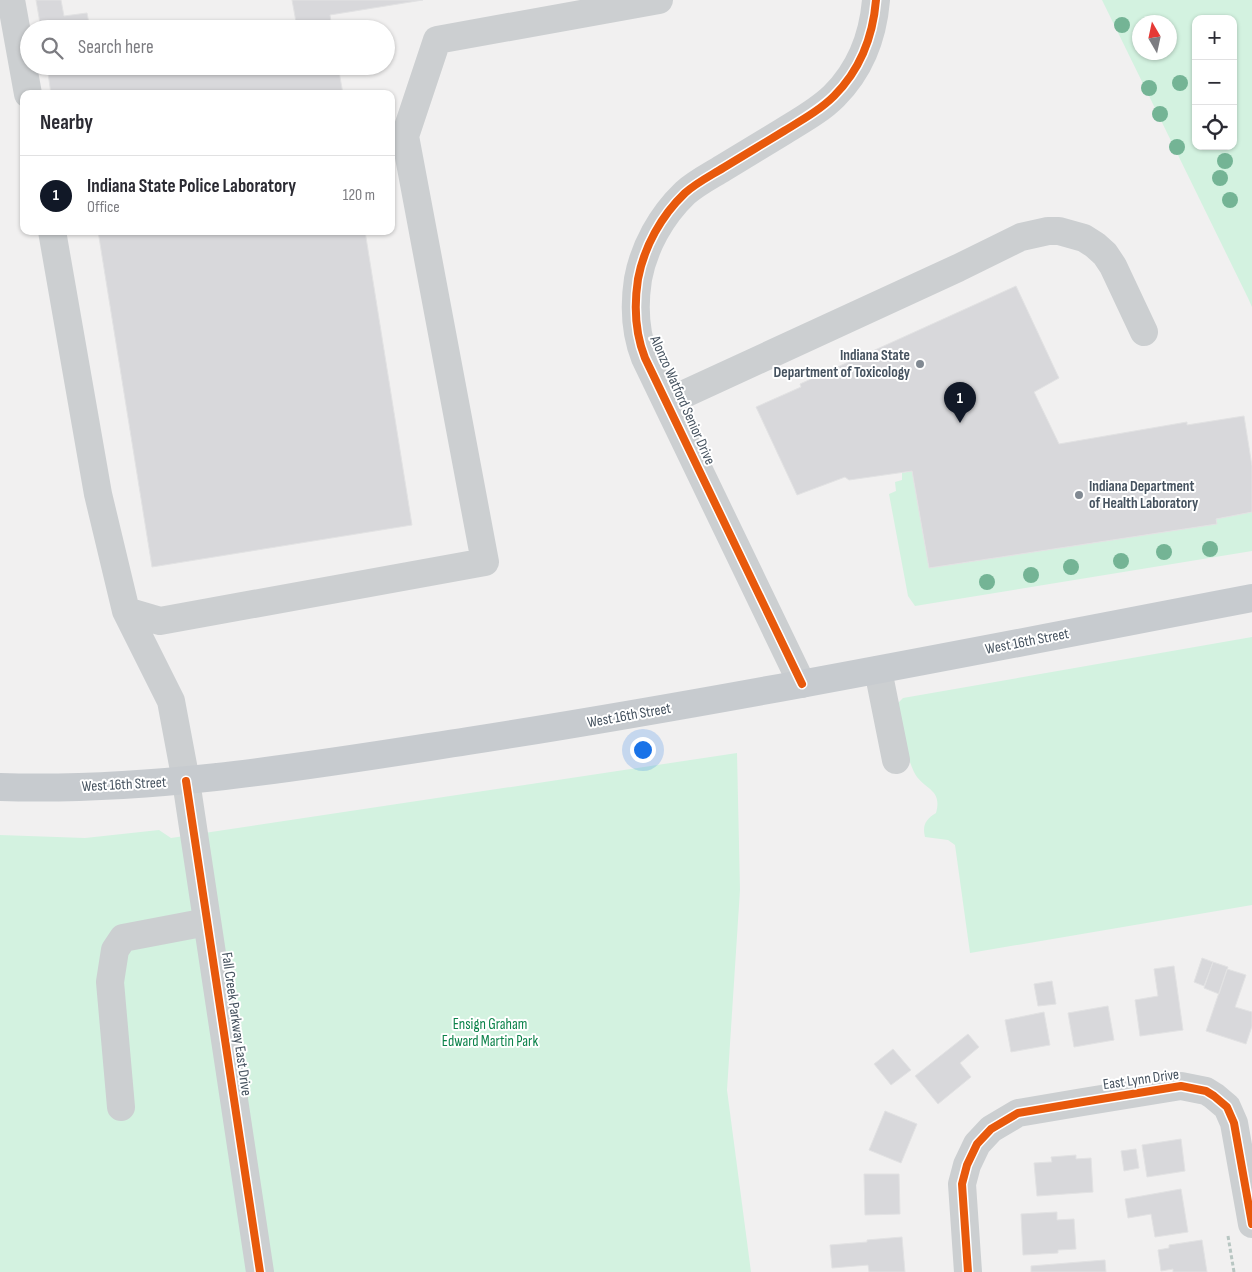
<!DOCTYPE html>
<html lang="en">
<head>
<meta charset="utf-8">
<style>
	:root { --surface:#fff; --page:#f7f7f7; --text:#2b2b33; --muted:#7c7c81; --line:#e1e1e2; --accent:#111827 }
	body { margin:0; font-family:"Sofia Sans Condensed",sans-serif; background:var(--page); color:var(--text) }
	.controls { position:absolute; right:15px; top:15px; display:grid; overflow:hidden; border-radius:10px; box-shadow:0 1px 4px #0004 }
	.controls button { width:45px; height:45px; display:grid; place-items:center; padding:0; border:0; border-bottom:1px solid var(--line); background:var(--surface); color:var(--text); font:25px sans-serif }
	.compass { position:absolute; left:1132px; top:15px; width:45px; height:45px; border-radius:50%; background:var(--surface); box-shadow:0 1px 4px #0004; rotate:351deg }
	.you { position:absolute; left:642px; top:749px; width:18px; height:18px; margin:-12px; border:4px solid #fff; border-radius:50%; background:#1a73e8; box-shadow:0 0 0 8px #1a73e833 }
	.badge { display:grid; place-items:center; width:32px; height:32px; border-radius:50%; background:var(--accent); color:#fff; font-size:16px; font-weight:700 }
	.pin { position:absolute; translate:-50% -41px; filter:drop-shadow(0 1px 2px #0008) }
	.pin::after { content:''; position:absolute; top:26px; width:18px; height:15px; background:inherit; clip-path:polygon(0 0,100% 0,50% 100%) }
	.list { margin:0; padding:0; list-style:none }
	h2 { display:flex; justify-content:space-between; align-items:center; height:65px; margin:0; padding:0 20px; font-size:21px }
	h2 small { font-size:16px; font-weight:400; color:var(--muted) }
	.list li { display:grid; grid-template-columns:32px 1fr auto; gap:15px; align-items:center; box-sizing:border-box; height:80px; padding:0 20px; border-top:1px solid var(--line) }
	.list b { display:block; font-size:19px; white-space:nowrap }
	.list p { margin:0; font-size:16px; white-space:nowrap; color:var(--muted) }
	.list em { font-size:16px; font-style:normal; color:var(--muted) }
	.icon { flex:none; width:28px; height:28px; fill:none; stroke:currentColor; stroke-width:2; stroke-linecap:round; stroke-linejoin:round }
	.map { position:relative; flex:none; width:1252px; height:1272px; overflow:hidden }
	.search { position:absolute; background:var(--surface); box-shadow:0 1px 4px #0004; left:20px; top:20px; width:375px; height:55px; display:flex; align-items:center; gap:12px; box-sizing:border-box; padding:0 18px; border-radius:28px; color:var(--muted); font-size:19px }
	.panel { position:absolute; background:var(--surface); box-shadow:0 1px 4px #0004; left:20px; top:90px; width:375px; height:145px; border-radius:10px }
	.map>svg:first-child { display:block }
	.green { fill:#d3f2e0; fill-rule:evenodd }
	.building { fill:#d8d8db; stroke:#e2e2e3 }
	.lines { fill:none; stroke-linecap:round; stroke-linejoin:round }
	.path { stroke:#b8c6c2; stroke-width:3; stroke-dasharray:4 2.5; stroke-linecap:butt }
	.minor { stroke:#cccfd1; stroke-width:28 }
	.major { stroke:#c7cbcf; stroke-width:28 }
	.cycleway-casing { stroke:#fff; stroke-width:11 }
	.cycleway { stroke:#e8590c; stroke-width:8 }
	.tree { fill:#74b495 }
	.poi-dot { fill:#818992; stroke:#fff; stroke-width:2 }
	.labels { text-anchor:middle; stroke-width:4; stroke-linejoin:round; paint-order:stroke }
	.poi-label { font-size:15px; font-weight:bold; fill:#45525f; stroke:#fff; text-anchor:end }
	.street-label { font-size:15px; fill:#45525f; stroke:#fff }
	.park-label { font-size:15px; fill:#0d834b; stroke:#fff }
</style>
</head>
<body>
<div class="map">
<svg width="1252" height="1272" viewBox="0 0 1252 1272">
	<rect width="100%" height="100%" fill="#f1f0f0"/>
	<path class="green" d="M1102,0h150v307l-4,-9zM1196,19h37v127h-37zM1140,22h30v30h-30z
		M912,471l17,97 288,-44 -1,-5 36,-7v39l-337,55 -7,-10 -19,-102 7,-3 -1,-9 7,-2v-7z
		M1252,637v268l-282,48 -15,-108 -7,-5 -23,-3c-3,-12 1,-18 11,-24 7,-25 -13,-23 -22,-41 -10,-21 -12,-46 -16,-69l5,-5z
		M737,753l3,137 -13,200 24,182h-751v-437l85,3 74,-8 12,8z"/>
	<path class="building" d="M36,0h25l3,16 23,-3 3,16h-49z
		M292,0h131l-93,15 2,14h-78l42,-7z
		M47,66h291l5,28h-292z
		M98,231h267l47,294 -260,42z
		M1016,286l43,92 -25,14 25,52 128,-22v3l57,-9 8,50v46l-36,7 1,5 -288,44 -17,-97 -63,9 -4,-3 -48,18 -41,-88 45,-20 -1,-3z
		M1202,958l11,4 -9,24 -10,-4z
		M1213,962l15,5 -9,27 -15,-6z
		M1174,966l9,64 -43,6 -5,-36 23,-4 -4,-27z
		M1227,969l19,6 -11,32 17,5v14l-6,18 -40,-13z
		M1052,981l4,23 -18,2 -4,-22z
		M1108,1006l6,34 -40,7 -6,-34z
		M1044,1012l6,33 -39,7 -6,-32z
		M968,1034l11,13 -19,16 11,14 -33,27 -23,-28z
		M893,1049l18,21 -20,15 -17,-21z
		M885,1111l32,13 -16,39 -32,-13z
		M1181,1139l4,32 -38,6 -5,-32z
		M1136,1149l3,19 -15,3 -3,-20z
		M1076,1155v4l15,-1 2,34 -56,4 -3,-33 18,-1 -1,-5z
		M864,1174h35l1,40 -35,1z
		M1181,1189l7,43 -33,5 -4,-23 -23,4 -3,-19z
		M1057,1212v8l17,-1 2,30 -18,1v3l-35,2 -2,-41z
		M902,1237l3,35h-36l-1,-7 -36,3 -2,-23 37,-3v-2z
		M1202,1240l5,32h-34v-3l-12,2 -3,-21 11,-2v-3z
		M1105,1260l1,12h-75v-6z"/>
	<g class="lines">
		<path class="path" d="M1228,1236l6,36"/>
		<path class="minor" d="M11,0l17,94
			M52,231l46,263 28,117 45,90 15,80 74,491
			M667,402l291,-134 63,-31 27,-6h11l25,7 11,7 10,9 8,12 31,66
			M126,611l34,10 325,-59 -80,-426 32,-96 222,-40
			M878,670l18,90
			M802,684l-157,-326c-10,-25 -11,-53 -7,-79 6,-32 23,-63 47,-86 11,-10 25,-17 38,-25 20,-12 41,-25 61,-37 18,-11 36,-21 50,-35 26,-26 39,-60 42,-96
			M121,1107l-11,-125 5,-32 8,-12 84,-16
			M968,1272l-6,-88 5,-19 10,-21 14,-15 27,-16 65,-11 98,-16 25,5 8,5 13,11 7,16 18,101"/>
		<path class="major" d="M0,787c158,5 313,-22 468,-46 263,-41 523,-93 784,-143"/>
		<defs>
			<path id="cycleway" d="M802,684l-157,-326c-10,-25 -11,-53 -7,-79 6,-32 23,-63 47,-86 11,-10 25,-17 38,-25 20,-12 41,-25 61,-37 18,-11 36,-21 50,-35 26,-26 39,-60 42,-96
				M186,781l74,491
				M968,1272l-6,-88 5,-19 10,-21 14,-15 27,-16 65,-11 98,-16 25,5 8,5 13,11 7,16 18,101"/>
		</defs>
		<use href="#cycleway" class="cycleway-casing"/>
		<use href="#cycleway" class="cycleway"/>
	</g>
	<g class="tree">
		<circle cx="1122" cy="25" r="8"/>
		<circle cx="1180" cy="83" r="8"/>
		<circle cx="1149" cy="88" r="8"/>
		<circle cx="1160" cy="114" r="8"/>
		<circle cx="1177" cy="147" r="8"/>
		<circle cx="1225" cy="161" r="8"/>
		<circle cx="1220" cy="178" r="8"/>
		<circle cx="1230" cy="200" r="8"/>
		<circle cx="1210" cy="549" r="8"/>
		<circle cx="1164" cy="552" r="8"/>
		<circle cx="1121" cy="561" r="8"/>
		<circle cx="1071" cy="567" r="8"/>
		<circle cx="1031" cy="575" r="8"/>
		<circle cx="987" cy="582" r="8"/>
	</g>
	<g class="poi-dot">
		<circle cx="920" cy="364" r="5"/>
		<circle cx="1079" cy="495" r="5"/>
	</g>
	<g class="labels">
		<g class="poi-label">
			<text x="910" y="360">Indiana State<tspan x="910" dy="17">Department of Toxicology</tspan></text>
			<text x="1089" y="491" text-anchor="start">Indiana Department<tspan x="1089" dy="17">of Health Laboratory</tspan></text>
		</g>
		<g class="street-label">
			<text transform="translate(683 400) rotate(66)" y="5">Alonzo Watford Senior Drive</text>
			<text transform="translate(1027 641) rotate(-11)" y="5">West 16th Street</text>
			<text transform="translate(629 715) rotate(-10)" y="5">West 16th Street</text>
			<text transform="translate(124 784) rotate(-3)" y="5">West 16th Street</text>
			<text transform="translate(237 1024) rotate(82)" y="5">Fall Creek Parkway East Drive</text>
			<text transform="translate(1141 1079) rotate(-8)" y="5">East Lynn Drive</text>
		</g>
		<g class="park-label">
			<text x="490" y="1029">Ensign Graham<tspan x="490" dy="17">Edward Martin Park</tspan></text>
		</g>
	</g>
</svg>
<div class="controls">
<button>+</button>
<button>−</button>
<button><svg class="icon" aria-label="locate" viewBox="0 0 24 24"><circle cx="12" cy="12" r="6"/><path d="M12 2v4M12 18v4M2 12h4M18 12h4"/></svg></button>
</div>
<svg class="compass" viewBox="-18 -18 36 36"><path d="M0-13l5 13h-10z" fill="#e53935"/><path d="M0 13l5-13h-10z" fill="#7c7c81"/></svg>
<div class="you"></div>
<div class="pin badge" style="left:960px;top:423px">1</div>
<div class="search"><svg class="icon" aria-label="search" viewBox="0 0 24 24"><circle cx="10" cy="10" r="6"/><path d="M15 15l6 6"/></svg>Search here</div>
<section class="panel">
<h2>Nearby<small></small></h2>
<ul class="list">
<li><span class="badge">1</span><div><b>Indiana State Police Laboratory</b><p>Office</p></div><em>120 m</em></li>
</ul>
</section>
</div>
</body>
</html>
